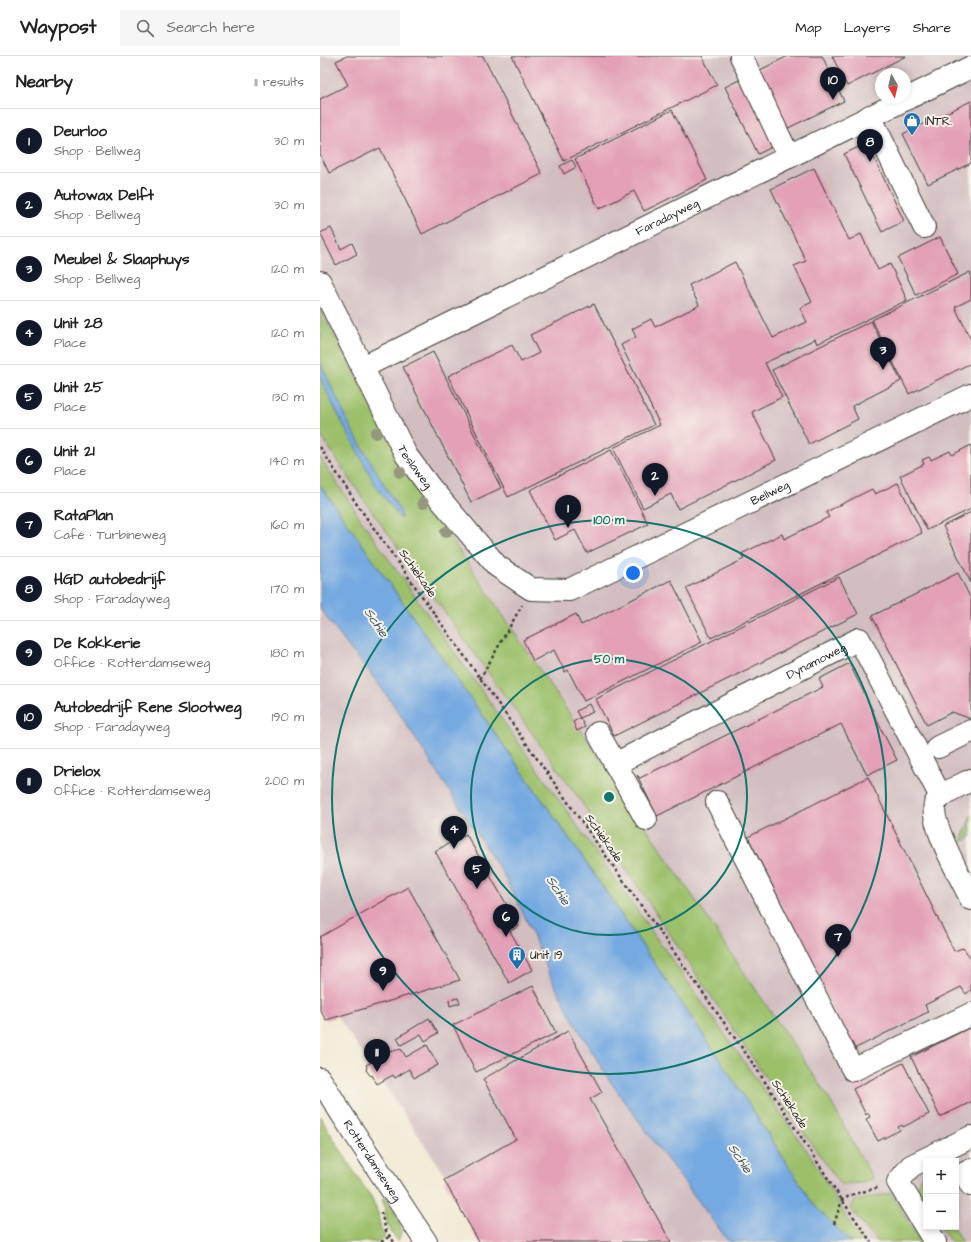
<!DOCTYPE html>
<html lang="en">
<head>
<meta charset="utf-8">
<style>
	:root { --surface:#fff; --page:#f6f6f6; --text:#222; --muted:#767676; --line:#e0e0e0; --accent:#111827 }
	body { margin:0; font-family:"Architects Daughter",sans-serif; background:var(--page); color:var(--text) }
	.controls { position:absolute; right:12px; bottom:12px; display:grid; overflow:hidden; border-radius:0px; box-shadow:0 2px 6px #0003 }
	.controls button { width:36px; height:36px; display:grid; place-items:center; padding:0; border:0; border-bottom:1px solid var(--line); background:var(--surface); color:var(--text); font:20px sans-serif }
	.compass { position:absolute; left:555px; top:12px; width:36px; height:36px; border-radius:50%; background:var(--surface); box-shadow:0 2px 6px #0003; rotate:172deg }
	.you { position:absolute; left:313px; top:517px; width:14px; height:14px; margin:-10px; border:3px solid #fff; border-radius:50%; background:#1a73e8; box-shadow:0 0 0 6px #1a73e833 }
	.badge { display:grid; place-items:center; width:26px; height:26px; border-radius:50%; background:var(--accent); color:#fff; font-size:13px; font-weight:700 }
	.pin { position:absolute; translate:-50% -33px; filter:drop-shadow(0 1px 2px #0008) }
	.pin::after { content:''; position:absolute; top:21px; width:14px; height:12px; background:inherit; clip-path:polygon(0 0,100% 0,50% 100%) }
	.list { margin:0; padding:0; list-style:none }
	h2 { display:flex; justify-content:space-between; align-items:center; height:52px; margin:0; padding:0 16px; font-size:17px }
	h2 small { font-size:13px; font-weight:400; color:var(--muted) }
	.list li { display:grid; grid-template-columns:26px 1fr auto; gap:12px; align-items:center; box-sizing:border-box; height:64px; padding:0 16px; border-top:1px solid var(--line) }
	.list b { display:block; font-size:15px; white-space:nowrap }
	.list p { margin:0; font-size:13px; white-space:nowrap; color:var(--muted) }
	.list em { font-size:13px; font-style:normal; color:var(--muted) }
	.icon { flex:none; width:22px; height:22px; fill:none; stroke:currentColor; stroke-width:2; stroke-linecap:round; stroke-linejoin:round }
	.map { position:relative; flex:none; width:651px; height:1186px; overflow:hidden }
	header { display:flex; align-items:center; gap:24px; box-sizing:border-box; height:56px; padding:0 20px; background:var(--surface); border-bottom:1px solid var(--line) }
	header strong { font-size:19px }
	nav { display:flex; gap:22px; margin-inline-start:auto; font-size:14px }
	.search { width:280px; height:36px; background:var(--page); display:flex; align-items:center; gap:10px; box-sizing:border-box; padding:0 14px; border-radius:0px; color:var(--muted); font-size:15px }
	main { display:flex }
	aside { flex:1; background:var(--surface) }
	.map>svg:first-child { display:block }
	.industrial { fill:#d2bec1; fill-rule:evenodd }
	.green { fill:#9cc06a; stroke:#5c6e43 }
	.forest { fill:#7da65e; stroke:#4c613d }
	.water { fill:#74a9e1; stroke:#48627e }
	.building { fill:#e3a0b7 }
	.lines { fill:none; stroke-linecap:round; stroke-linejoin:round }
	.minor-casing { stroke:#3c3b38; stroke-width:24 }
	.path { stroke:#3c3b38; stroke-width:2.5; stroke-dasharray:3 3; stroke-linecap:butt }
	.minor { stroke:#fff; stroke-width:22 }
	.tree { fill:#95987e }
	.ring { fill:none; stroke:#0f766e; stroke-width:2 }
	.labels { text-anchor:middle; stroke-width:4; stroke-linejoin:round; paint-order:stroke }
	.poi-label { font-size:12px; fill:#1c1c1c; stroke:#f7f3e8; text-anchor:start }
	.street-label { font-size:12px; fill:#1c1c1c; stroke:#f7f3e8 }
	.water-label { font-size:13px; font-style:italic; fill:#3f546b; stroke:#f7f3e8 }
	.centre { fill:#0f766e; stroke:#f7f3e8; stroke-width:2 }
	.ring-label { font-size:12px; text-anchor:middle; font-weight:bold; fill:#0f766e; stroke:#f7f3e8; stroke-width:4; stroke-linejoin:round; paint-order:stroke }
</style>
</head>
<body>
<header>
<strong>Waypost</strong>
<div class="search"><svg class="icon" aria-label="search" viewBox="0 0 24 24"><circle cx="10" cy="10" r="6"/><path d="M15 15l6 6"/></svg>Search here</div>
<nav><a>Map</a><a>Layers</a><a>Share</a></nav>
</header>
<main>
<aside>
<h2>Nearby<small>11 results</small></h2>
<ul class="list">
<li><span class="badge">1</span><div><b>Deurloo</b><p>Shop · Bellweg</p></div><em>30 m</em></li>
<li><span class="badge">2</span><div><b>Autowax Delft</b><p>Shop · Bellweg</p></div><em>30 m</em></li>
<li><span class="badge">3</span><div><b>Meubel &amp; Slaaphuys</b><p>Shop · Bellweg</p></div><em>120 m</em></li>
<li><span class="badge">4</span><div><b>Unit 28</b><p>Place</p></div><em>120 m</em></li>
<li><span class="badge">5</span><div><b>Unit 25</b><p>Place</p></div><em>130 m</em></li>
<li><span class="badge">6</span><div><b>Unit 21</b><p>Place</p></div><em>140 m</em></li>
<li><span class="badge">7</span><div><b>RataPlan</b><p>Café · Turbineweg</p></div><em>160 m</em></li>
<li><span class="badge">8</span><div><b>HGD autobedrijf</b><p>Shop · Faradayweg</p></div><em>170 m</em></li>
<li><span class="badge">9</span><div><b>De Kokkerie</b><p>Office · Rotterdamseweg</p></div><em>180 m</em></li>
<li><span class="badge">10</span><div><b>Autobedrijf Rene Slootweg</b><p>Shop · Faradayweg</p></div><em>190 m</em></li>
<li><span class="badge">11</span><div><b>Drielox</b><p>Office · Rotterdamseweg</p></div><em>200 m</em></li>
</ul>
</aside>
<div class="map">
<svg width="651" height="1186" viewBox="0 0 651 1186">
	<rect width="100%" height="100%" fill="#f7f3e8"/>
	<filter id="ink" filterUnits="userSpaceOnUse"><feTurbulence type="fractalNoise" baseFrequency=".025" numOctaves="2"/><feDisplacementMap in="SourceGraphic" scale="8" xChannelSelector="R" yChannelSelector="G"/><feConvolveMatrix kernelMatrix="1 2 1 2 8 2 1 2 1" color-interpolation-filters="sRGB"/></filter>
	<filter id="wash" filterUnits="userSpaceOnUse"><feTurbulence type="fractalNoise" baseFrequency=".012" numOctaves="4" result="noise"/><feDisplacementMap in="SourceGraphic" scale="16" xChannelSelector="R" yChannelSelector="G"/><feGaussianBlur stdDeviation="0.9" result="paint"/><feColorMatrix in="noise" values="0 0 0 0 0 0 0 0 0 0 0 0 0 0 0 0 0 1.4 0 .05"/><feComposite in="paint" operator="in"/></filter>
	<g filter="url(#wash)">
		<rect width="100%" height="100%" fill="#f2ead5"/>
		<path class="industrial" d="M0,0h651v1186h-480l-171,-251zM561,18h24v24h-24zM606,1105h30v66h-30z"/>
		<path class="green" d="M0,253l101,185 406,601 46,84 -12,4 -21,1 -60,-85 -200,-299 -219,-304 -41,-62z
			M0,401l46,70 446,631 44,76 8,8h-13l-38,-38 -94,-146 -145,-213 -254,-360z
			M0,1060l31,51 21,31 6,15 3,17 4,7 -9,5h-56z
			M601,1120l5,8v22l-10,-15z
			M571,1137l30,49h-43l-14,-16 -14,-18 5,-7z
			M65,1141c8,14 22,28 13,44 -4,-5 -8,-10 -10,-16 -3,-9 -2,-17 -6,-26z
			M620,1171h13l9,15h-11z"/>
		<path class="forest" d="M651,759v22l-11,6z"/>
		<path class="water" d="M0,306l32,68 49,83v6l-24,-31 -43,-81 -14,-30z
			M0,429l254,360 145,213 94,146 38,38h-122l-72,-96 -47,-65 -34,-56 -25,-47 -23,-55 -26,-51 -107,-165 -26,-36 -18,-21 -31,-41z"/>
		<g id="blocks">
			<path class="building" d="M27,0h136l59,118 -120,60 -42,-86 -51,25 -9,-19v-55l28,-14 -12,-24z
				M192,0h190l15,29 -153,76z
				M468,0h34l22,45 -60,29 -28,-58z
				M512,0h74l-59,30z
				M423,22l33,67 -18,9 -33,-67z
				M651,45v62l-43,21 -25,-50z
				M352,54l35,70 -63,31 -10,-20 -35,18 -24,-50z
				M547,87l37,78 -22,11 -38,-78z
				M252,104l4,7 -12,7 -4,-8z
				M494,112l35,72 12,-6 17,36 12,-6 17,36 -90,44 -2,-5 -50,24 17,34 -30,15 24,48 -98,49 -7,-15 -28,14 -30,-60 47,-23 -39,-80 15,-8 -4,-8 19,-10 4,8 41,-20 3,-2 -10,-20 46,-23 38,76 34,-16 -7,-14 12,-6 -18,-36 12,-5 -35,-72z
				M11,172l10,21 11,-6 5,11 -21,11 -16,-32z
				M620,181l18,37 -42,21 -18,-37z
				M650,216l1,2v25l-16,8 16,33v23l-62,31 -37,-74z
				M274,248l60,121 -146,72 -60,-121 64,-31 9,17 18,-9 -9,-18z
				M551,265l30,60 -49,25 6,13 -49,25 -37,-74z
				M113,296l68,136 -30,14 -68,-135z
				M651,389v64l-44,21 -27,-54 24,-12 -2,-4 7,-3 2,3 19,-9 2,4z
				M291,394l37,74 -61,29 -12,-23 -20,10 -25,-50z
				M578,427l24,50 -211,105 -25,-50 58,-29 -3,-5 41,-20 2,5 45,-22 -3,-5 46,-23 3,5z
				M651,456v71l-28,-57z
				M638,517l13,26v120l-19,-7 -25,13 -55,-109z
				M519,521l19,37 -244,122 -18,-37z
				M351,524l31,62 -118,59 -16,-31 -3,2 -11,-22 -21,11 -10,-21 53,-26 5,11z
				M530,607l1,2h-1l23,46 1,1 -1,1 24,47 -30,15 -26,-51 -184,92 -20,-41 3,3 183,-91 -4,-8z
				M269,648l4,8 -13,6 -4,-7z
				M260,662l5,9 -8,4 -4,-9z
				M548,721l86,174 9,-3 8,10v32l-5,4 -5,-7 -36,18 3,7 -74,37 -106,-212z
				M146,778l53,92 -9,5 22,39 -23,13 -74,-132z
				M88,831l52,93 -134,40 -6,-10v-73z
				M213,930l23,47 -80,39 -23,-47z
				M138,942l2,5 -10,3 -1,-6z
				M109,962l9,15 -13,8 -4,-7 -20,11 -4,-7z
				M651,971v75l-31,15 -29,-60z
				M248,975l34,61 -12,7 81,143h-192l-35,-62 72,-41 -33,-60z
				M107,989l11,20 -24,13 -5,-9 -14,9 -2,-3 -16,9 -5,-9 -1,1 -2,-2 -3,-4 1,-3 -1,-2 23,-13 12,-3 5,8z
				M583,1007l26,51 -26,13 -1,-2 -4,2 2,3 -22,11 -12,-22 4,-2 -2,-4 -2,2 -13,-26z"/>
		</g>
	</g>
	<g filter="url(#ink)">
		<use href="#blocks" fill-opacity="0" stroke="#3c3b38" stroke-width="1"/>
		<g class="lines">
			<defs>
				<g id="minor">
					<path d="M421,0l48,101"/>
					<path d="M550,60l54,111"/>
					<path id="s1" d="M0,226l86,173 23,31 68,80 34,23 38,1 402,-195"/>
					<path id="s2" d="M43,311l608,-300"/>
					<path d="M278,677l48,86"/>
					<path d="M618,691l33,-16"/>
					<path id="s3" d="M295,708l244,-125 82,158"/>
					<path d="M651,724c-10,5 -32,14 -36,24 -6,18 27,76 36,95"/>
					<path d="M397,746l136,268 118,-56"/>
					<path id="s4" d="M0,1023l23,37 83,126"/>
					<path d="M651,1114l-6,3 6,12"/>
					<path d="M615,1186l-37,-60 13,-16 60,-29"/>
				</g>
			</defs>
			<use href="#minor" class="minor-casing"/>
			<path class="path" d="M0,391l36,56 398,562 88,135 29,42
				M160,623l42,-74
				M61,1156l5,19 8,11
				M514,1168l8,-24 9,-5 29,-8
				M61,1186l9,-6"/>
			<use href="#minor" class="minor"/>
		</g>
		<g class="tree">
			<circle cx="56" cy="377" r="6"/>
			<circle cx="80" cy="416" r="6"/>
			<circle cx="103" cy="447" r="6"/>
			<circle cx="126" cy="476" r="6"/>
		</g>
	</g>
	<g class="ring">
		<circle cx="289" cy="741" r="138"/>
		<circle cx="289" cy="741" r="277"/>
	</g>
	<defs>
		<symbol id="shop-pin" viewBox="-11 -11 22 30"><path d="M0 17L-7.5 6A9.5 9.5 0 1 1 7.5 6Z" fill="#1f6fb2" stroke="#f7f3e8"/><path d="M-5-2.5h2.3a2.7 3.5 0 0 1 5.4 0H5L5.5 6h-11ZM-1.5-2.5h3a1.5 2.3 0 0 0-3 0Z" fill="#fff"/></symbol>
		<symbol id="building-pin" viewBox="-11 -11 22 30"><path d="M0 17L-7.5 6A9.5 9.5 0 1 1 7.5 6Z" fill="#1f6fb2" stroke="#f7f3e8"/><path d="M-4-6H4V6H1V3H-1V6H-4ZM-2.5-4.3h1.7v1.8h-1.7ZM.8-4.3h1.7v1.8H.8ZM-2.5-1h1.7V.8h-1.7ZM.8-1h1.7V.8H.8Z" fill="#fff"/></symbol>
	</defs>
	<g fill-rule="evenodd">
		<use href="#shop-pin" x="582" y="55" width="20" height="27"/>
		<use href="#building-pin" x="187" y="889" width="20" height="27"/>
	</g>
	<g class="labels">
		<g class="poi-label">
			<text x="605" y="69">INTR.</text>
			<text x="210" y="903">Unit 19</text>
		</g>
		<g class="street-label">
			<text dy="4" stroke="none"><textPath href="#s2" startOffset="339">Faradayweg</textPath></text>
			<text dy="4" stroke="none"><textPath href="#s1" startOffset="208">Teslaweg</textPath></text>
			<text dy="4" stroke="none"><textPath href="#s1" startOffset="639">Bellweg</textPath></text>
			<text transform="translate(98 517) rotate(55)" y="4">Schiekade</text>
			<text dy="4" stroke="none"><textPath href="#s3" startOffset="226">Dynamoweg</textPath></text>
			<text transform="translate(284 782) rotate(55)" y="4">Schiekade</text>
			<text transform="translate(470 1048) rotate(57)" y="4">Schiekade</text>
			<text dy="4" stroke="none"><textPath href="#s4" startOffset="97">Rotterdamseweg</textPath></text>
		</g>
		<g class="water-label">
			<text transform="translate(57 566) rotate(56)" y="5">Schie</text>
			<text transform="translate(239 834) rotate(56)" y="5">Schie</text>
			<text transform="translate(421 1102) rotate(56)" y="5">Schie</text>
		</g>
	</g>
	<circle cx="289" cy="741" r="6" class="centre"/>
	<g class="ring-label">
		<text x="289" y="468">100 m</text>
		<text x="289" y="607">50 m</text>
	</g>
</svg>
<div class="controls">
<button>+</button>
<button>−</button>
</div>
<svg class="compass" viewBox="-18 -18 36 36"><path d="M0-13l5 13h-10z" fill="#e53935"/><path d="M0 13l5-13h-10z" fill="#767676"/></svg>
<div class="you"></div>
<div class="pin badge" style="left:248px;top:472px">1</div>
<div class="pin badge" style="left:335px;top:440px">2</div>
<div class="pin badge" style="left:563px;top:314px">3</div>
<div class="pin badge" style="left:134px;top:793px">4</div>
<div class="pin badge" style="left:157px;top:833px">5</div>
<div class="pin badge" style="left:186px;top:881px">6</div>
<div class="pin badge" style="left:518px;top:901px">7</div>
<div class="pin badge" style="left:550px;top:106px">8</div>
<div class="pin badge" style="left:63px;top:935px">9</div>
<div class="pin badge" style="left:513px;top:44px">10</div>
<div class="pin badge" style="left:57px;top:1016px">11</div>
</div>
</main>
</body>
</html>
